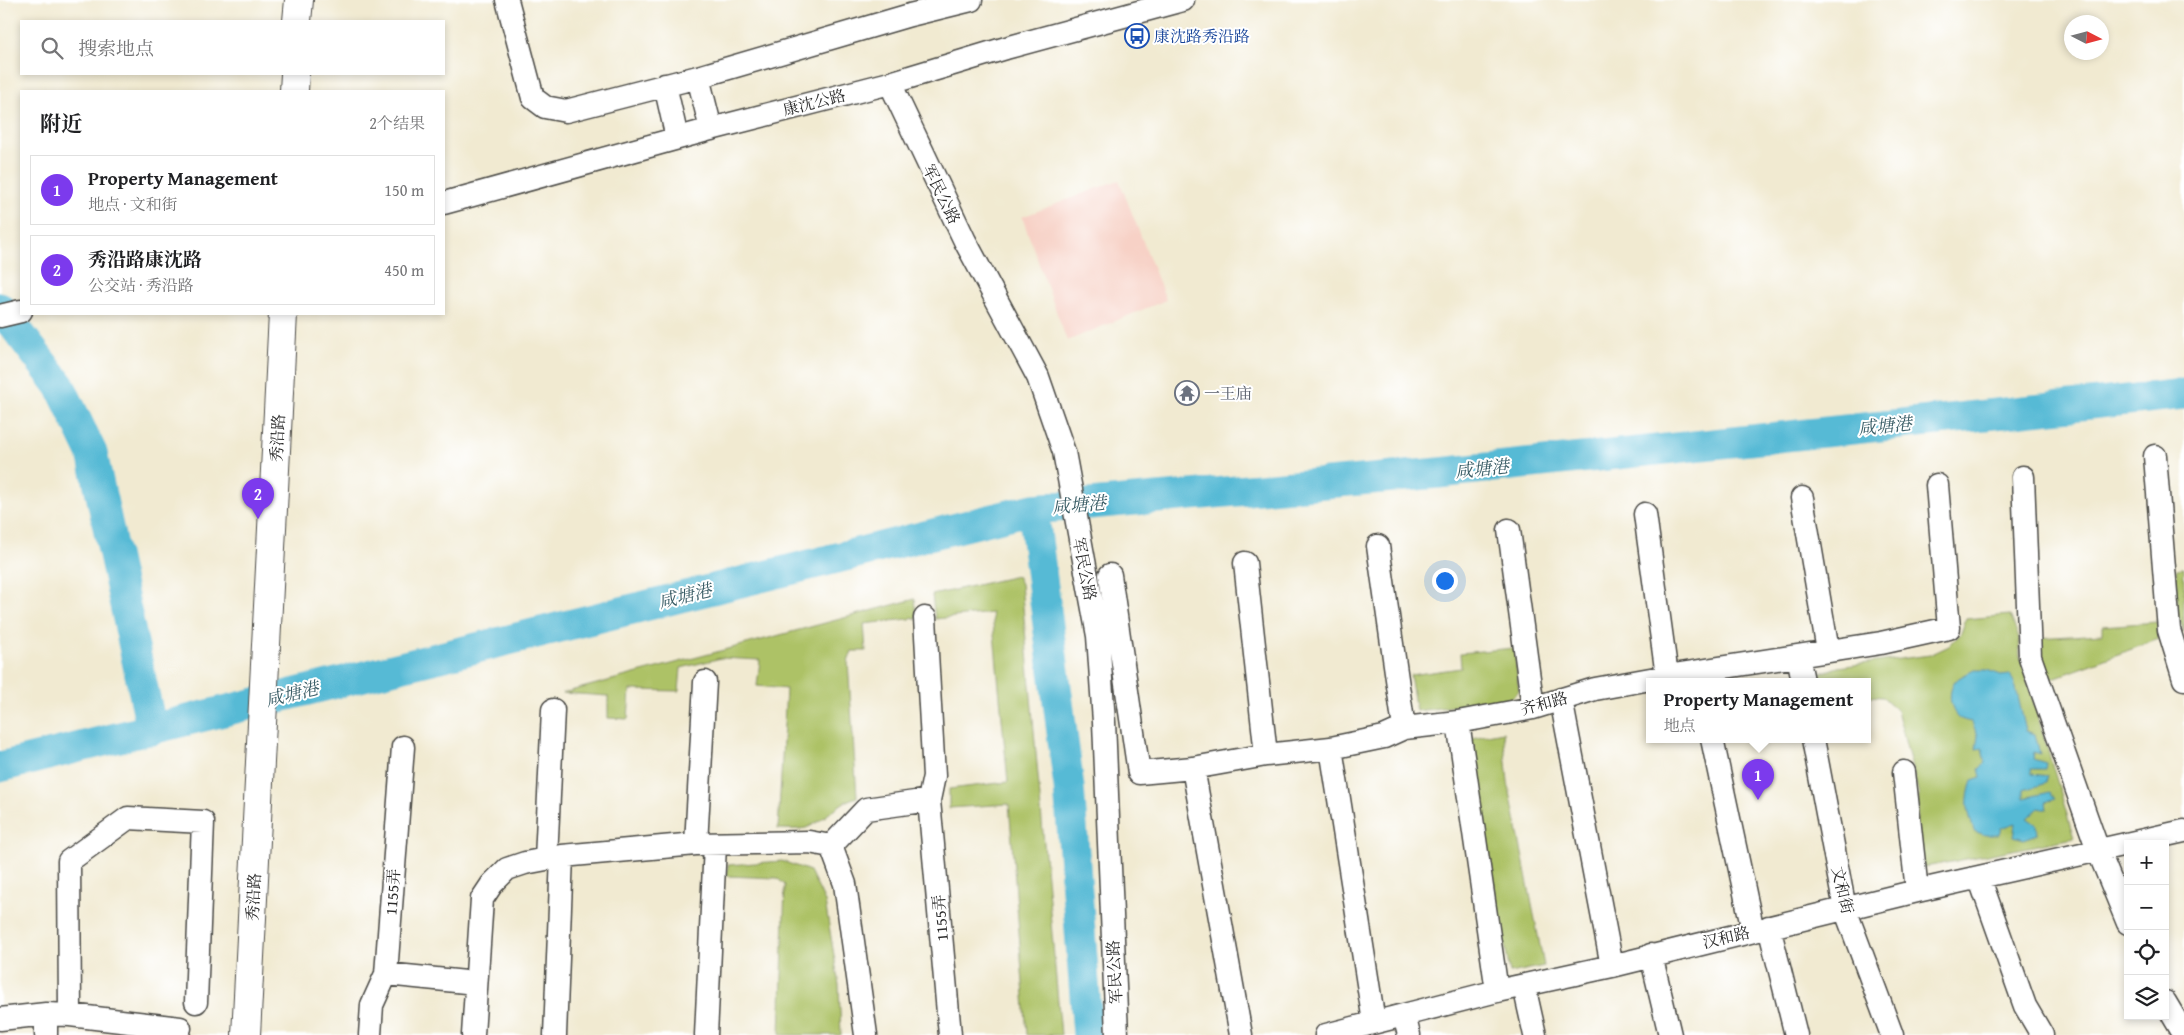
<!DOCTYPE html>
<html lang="zh">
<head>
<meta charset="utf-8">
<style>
	:root { --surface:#fff; --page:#f6f6f6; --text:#202124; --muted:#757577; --line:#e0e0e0; --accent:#7c3aed }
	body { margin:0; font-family:"Gentium Book Plus","Noto Serif SC",serif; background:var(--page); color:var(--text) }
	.controls { position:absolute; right:15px; bottom:15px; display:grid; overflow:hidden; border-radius:0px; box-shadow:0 2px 8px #0003 }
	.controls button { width:45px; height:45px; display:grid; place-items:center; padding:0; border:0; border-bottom:1px solid var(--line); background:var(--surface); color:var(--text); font:25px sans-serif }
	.compass { position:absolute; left:2064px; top:15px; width:45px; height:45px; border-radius:50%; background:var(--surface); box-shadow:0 2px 8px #0003; rotate:96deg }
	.you { position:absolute; left:1444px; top:580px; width:18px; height:18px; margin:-12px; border:4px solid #fff; border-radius:50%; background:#1a73e8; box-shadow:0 0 0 8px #1a73e833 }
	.badge { display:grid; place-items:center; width:32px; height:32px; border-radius:50%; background:var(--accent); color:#fff; font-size:16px; font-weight:700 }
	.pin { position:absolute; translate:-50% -41px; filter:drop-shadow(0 1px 2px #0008) }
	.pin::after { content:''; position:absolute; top:26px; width:18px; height:15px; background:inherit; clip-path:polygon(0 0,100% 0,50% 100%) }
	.popup { position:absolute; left:1646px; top:678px; width:225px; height:65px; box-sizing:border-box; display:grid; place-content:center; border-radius:0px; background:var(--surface); filter:drop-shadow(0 1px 4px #0005); font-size:16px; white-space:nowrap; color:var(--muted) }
	.popup b { font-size:19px; color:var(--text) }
	.popup::after { content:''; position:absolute; left:50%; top:100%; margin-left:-10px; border:10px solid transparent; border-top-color:var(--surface) }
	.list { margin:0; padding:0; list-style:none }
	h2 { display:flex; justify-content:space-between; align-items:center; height:65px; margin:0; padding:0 20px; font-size:21px }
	h2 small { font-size:16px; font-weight:400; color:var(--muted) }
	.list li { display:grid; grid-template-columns:32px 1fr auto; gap:15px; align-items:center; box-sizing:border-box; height:70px; margin:0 10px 10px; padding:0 10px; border:1px solid var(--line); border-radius:0px }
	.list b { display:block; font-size:19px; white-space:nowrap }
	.list p { margin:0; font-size:16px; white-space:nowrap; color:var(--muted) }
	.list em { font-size:16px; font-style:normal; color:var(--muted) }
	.icon { flex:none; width:28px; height:28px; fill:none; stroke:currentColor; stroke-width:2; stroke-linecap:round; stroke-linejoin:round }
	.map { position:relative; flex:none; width:2184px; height:1035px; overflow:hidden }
	.search { position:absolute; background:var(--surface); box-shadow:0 2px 8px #0003; left:20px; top:20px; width:425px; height:55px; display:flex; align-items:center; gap:12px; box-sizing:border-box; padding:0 18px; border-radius:0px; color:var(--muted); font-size:19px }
	.panel { position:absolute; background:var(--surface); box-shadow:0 2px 8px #0003; left:20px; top:90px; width:425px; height:225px; border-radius:0px }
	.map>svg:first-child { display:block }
	.built { fill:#f7d1c6 }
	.green { fill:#adc266; stroke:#6c7648 }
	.water { fill:#56bad5; stroke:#407280 }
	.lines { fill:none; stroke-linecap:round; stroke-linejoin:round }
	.river { stroke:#56bad5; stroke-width:31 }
	.minor-casing { stroke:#494844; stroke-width:25 }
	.major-casing { stroke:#494844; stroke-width:30 }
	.minor { stroke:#fff; stroke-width:22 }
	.major { stroke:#fff; stroke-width:28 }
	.labels { text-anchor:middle; stroke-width:4; stroke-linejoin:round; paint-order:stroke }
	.transit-label { font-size:16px; fill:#164399; stroke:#fff; text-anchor:start }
	.street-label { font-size:16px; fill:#2b2b2b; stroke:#fff }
	.worship-label { font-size:16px; fill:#5b616d; stroke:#fff; text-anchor:start }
	.water-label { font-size:18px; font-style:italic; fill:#3a5d66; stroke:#fff }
</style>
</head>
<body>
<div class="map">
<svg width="2184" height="1035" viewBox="0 0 2184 1035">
	<rect width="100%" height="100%" fill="#fff"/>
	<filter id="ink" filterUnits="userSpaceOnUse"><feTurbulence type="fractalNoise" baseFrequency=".02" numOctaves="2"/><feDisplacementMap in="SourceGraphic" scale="10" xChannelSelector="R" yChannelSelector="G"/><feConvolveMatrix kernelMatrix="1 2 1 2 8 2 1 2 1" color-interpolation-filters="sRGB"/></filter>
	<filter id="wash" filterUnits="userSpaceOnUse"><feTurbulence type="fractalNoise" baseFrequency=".0096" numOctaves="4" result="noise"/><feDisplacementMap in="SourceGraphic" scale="20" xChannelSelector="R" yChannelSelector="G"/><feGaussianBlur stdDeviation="1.12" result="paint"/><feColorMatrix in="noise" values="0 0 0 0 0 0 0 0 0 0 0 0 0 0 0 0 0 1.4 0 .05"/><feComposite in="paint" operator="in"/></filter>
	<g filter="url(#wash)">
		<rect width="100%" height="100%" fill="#f1ead1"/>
		<path class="built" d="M1119,180l47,120 -99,41 -45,-124z"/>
		<path class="green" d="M2184,568v64l-6,-17 -2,-46z
			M1017,576l4,8 40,451h-34l-18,-231 -60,4v-19l59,-7 -16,-169 -57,6 -3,-24z
			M915,599l2,19 -53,6 2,27h-14l-4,11 9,135c-20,5 -32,24 -51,31 -8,2 -19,1 -28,1l8,-140 -29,-3 3,-26 -39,-2 -40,10 -2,23 -49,-1 -2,29 -20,-1v-22l-45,-3z
			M2010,615l9,23 1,19 54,181 -154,30 -4,-43 3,-30 -22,-85 -14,-13 -16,-1v-15h-46v-8l17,-6 92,-12 19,-9 12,-13 5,-14z
			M2157,622l2,17 -111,41 -11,-25v-17l65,-4v-8z
			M1514,648l5,43 -9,8 -94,12 -6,-36 51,-7 -1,-15z
			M1503,732l5,50 36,184 -34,7 -43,-234z
			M782,861l28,10 15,31 14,83 2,50h-61l5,-150 -8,-7 -50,-2 1,-11z"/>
		<path class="water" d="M1974,670h13l14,5 9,-1 6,14 10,43 9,3 5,20 -6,-2 -1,7 13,4 -1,6h-14l1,5 16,2 -2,7 -22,7v8l26,-6 5,6 -9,4 1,8 -8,-2 -12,10 10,7 1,9 -14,5 -10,-3 2,-13 -15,5 -2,7h-14l-11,-4c-7,-24 -9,-27 -2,-51l9,-3 -2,-8 6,-5 -3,-16 -6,1 2,-14 -7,-13c-4,-1 -9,-2 -12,-4 -11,-9 -12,-32 0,-40 4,-3 10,-5 15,-8z"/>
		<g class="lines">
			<path class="river" d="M0,308l60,78 32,67 60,277
				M1033,509l36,278 19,248
				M0,767l1033,-258 406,-36 745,-79"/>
		</g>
	</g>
	<g filter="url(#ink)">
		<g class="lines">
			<defs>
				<path id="minor" d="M507,0l26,98 12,9 21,4 132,-34 212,-62 61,-15
					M698,77l13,52
					M890,83l75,158 73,136 26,75 34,184 6,86 13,313
					M665,85l12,53
					M444,203l267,-74 179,-46 116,-35 177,-48
					M0,316l21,-5
					M2155,456l14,174 15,49
					M2023,477l7,180 68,193 30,73
					M1802,498l26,153
					M1645,514l22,162
					M1509,530l24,178
					M1378,546l26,182
					M1245,563l21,192
					M1110,575l29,198 54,-5 73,-13 65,-7 53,-11 20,-9 54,-6 75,-14 62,-19 72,-13 214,-33 68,-15 -12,-143
					M925,618l9,158 -5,24 21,235
					M1798,656l5,25
					M1561,699l51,267
					M1458,722l39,269
					M1712,739l41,192
					M1813,739l32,170 47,126
					M1331,748l43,274
					M1193,768l48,267
					M1904,772l13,119
					M696,844l9,-162
					M831,846l35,-37 63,-9
					M546,859l7,-149
					M1979,877l46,129 17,29
					M1769,927l27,108
					M1651,955l19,80
					M386,974l90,9
					M1524,986l11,49
					M2165,1002l19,32
					M70,1015l-1,-154 59,-43 75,4 -7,180
					M1404,1015l5,20
					M0,1019l46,-5 24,1 110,13
					M46,1035v-21
					M370,1035l2,-30 14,-31 17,-227
					M473,1035l9,-136 10,-15 15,-15 18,-6 37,-7 134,-12 113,-2 22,4 14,38 21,151
					M555,1035l7,-179
					M706,1035l9,-190
					M1326,1035l171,-44 115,-25 305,-75 267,-60"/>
				<path id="major" d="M297,21l2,-21
					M294,91l1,-17
					M246,1035l37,-721"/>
			</defs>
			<use href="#minor" class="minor-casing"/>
			<use href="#major" class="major-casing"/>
			<use href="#minor" class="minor"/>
			<use href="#major" class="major"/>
		</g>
	</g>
	<defs>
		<symbol id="bus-ring" viewBox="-11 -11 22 22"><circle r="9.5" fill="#fff" stroke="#1a4fb4" stroke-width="1.5"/><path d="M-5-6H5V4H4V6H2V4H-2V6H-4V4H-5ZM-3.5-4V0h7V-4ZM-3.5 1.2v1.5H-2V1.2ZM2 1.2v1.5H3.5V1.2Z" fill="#1a4fb4"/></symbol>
		<symbol id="temple-ring" viewBox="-11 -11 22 22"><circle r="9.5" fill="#fff" stroke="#6b7280" stroke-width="1.5"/><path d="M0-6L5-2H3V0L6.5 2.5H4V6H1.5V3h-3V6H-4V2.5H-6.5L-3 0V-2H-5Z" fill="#6b7280"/></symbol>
	</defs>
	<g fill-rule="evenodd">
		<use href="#bus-ring" x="1123" y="22" width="28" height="28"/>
		<use href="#temple-ring" x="1173" y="379" width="28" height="28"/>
	</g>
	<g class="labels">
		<g class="transit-label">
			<text x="1154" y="42">康沈路秀沿路</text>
		</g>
		<g class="street-label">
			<text transform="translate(814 102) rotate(-14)" y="6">康沈公路</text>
			<text transform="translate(942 194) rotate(64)" y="6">军民公路</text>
			<text transform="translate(277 438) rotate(-87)" y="6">秀沿路</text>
			<text transform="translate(1085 569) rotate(79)" y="6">军民公路</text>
			<text transform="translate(1544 703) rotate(-15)" y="6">齐和路</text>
			<text transform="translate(1843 890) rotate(77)" y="6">文和街</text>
			<text transform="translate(392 892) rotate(-86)" y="6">1155弄</text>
			<text transform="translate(253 897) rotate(-87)" y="6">秀沿路</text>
			<text transform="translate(940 918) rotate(-95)" y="6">1155弄</text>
			<text transform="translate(1726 937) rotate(-13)" y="6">汉和路</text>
			<text transform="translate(1114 972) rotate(-93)" y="6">军民公路</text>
		</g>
		<g class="worship-label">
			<text x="1204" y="399">一王庙</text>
		</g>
		<g class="water-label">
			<text transform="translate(1885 426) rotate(-6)" y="6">咸塘港</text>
			<text transform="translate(1482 469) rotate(-6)" y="6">咸塘港</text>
			<text transform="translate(1079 505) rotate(-5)" y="6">咸塘港</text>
			<text transform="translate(685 596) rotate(-14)" y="6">咸塘港</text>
			<text transform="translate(292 694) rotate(-14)" y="6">咸塘港</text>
		</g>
	</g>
</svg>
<div class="controls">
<button>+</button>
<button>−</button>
<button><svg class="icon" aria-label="locate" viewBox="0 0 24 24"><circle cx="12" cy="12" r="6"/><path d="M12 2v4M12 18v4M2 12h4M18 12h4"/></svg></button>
<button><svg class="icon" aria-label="layers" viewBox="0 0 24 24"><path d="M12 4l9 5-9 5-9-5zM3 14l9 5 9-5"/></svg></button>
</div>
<svg class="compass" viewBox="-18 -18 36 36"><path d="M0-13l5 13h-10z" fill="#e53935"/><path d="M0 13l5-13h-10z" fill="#757577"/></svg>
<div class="you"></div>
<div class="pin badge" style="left:1758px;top:800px">1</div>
<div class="popup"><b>Property Management</b>地点</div>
<div class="pin badge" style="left:258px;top:519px">2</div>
<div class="search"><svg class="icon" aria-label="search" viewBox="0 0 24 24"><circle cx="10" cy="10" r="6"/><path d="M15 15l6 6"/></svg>搜索地点</div>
<section class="panel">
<h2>附近<small>2个结果</small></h2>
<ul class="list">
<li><span class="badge">1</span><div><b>Property Management</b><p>地点 · 文和街</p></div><em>150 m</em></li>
<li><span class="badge">2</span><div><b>秀沿路康沈路</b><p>公交站 · 秀沿路</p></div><em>450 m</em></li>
</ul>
</section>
</div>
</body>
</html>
